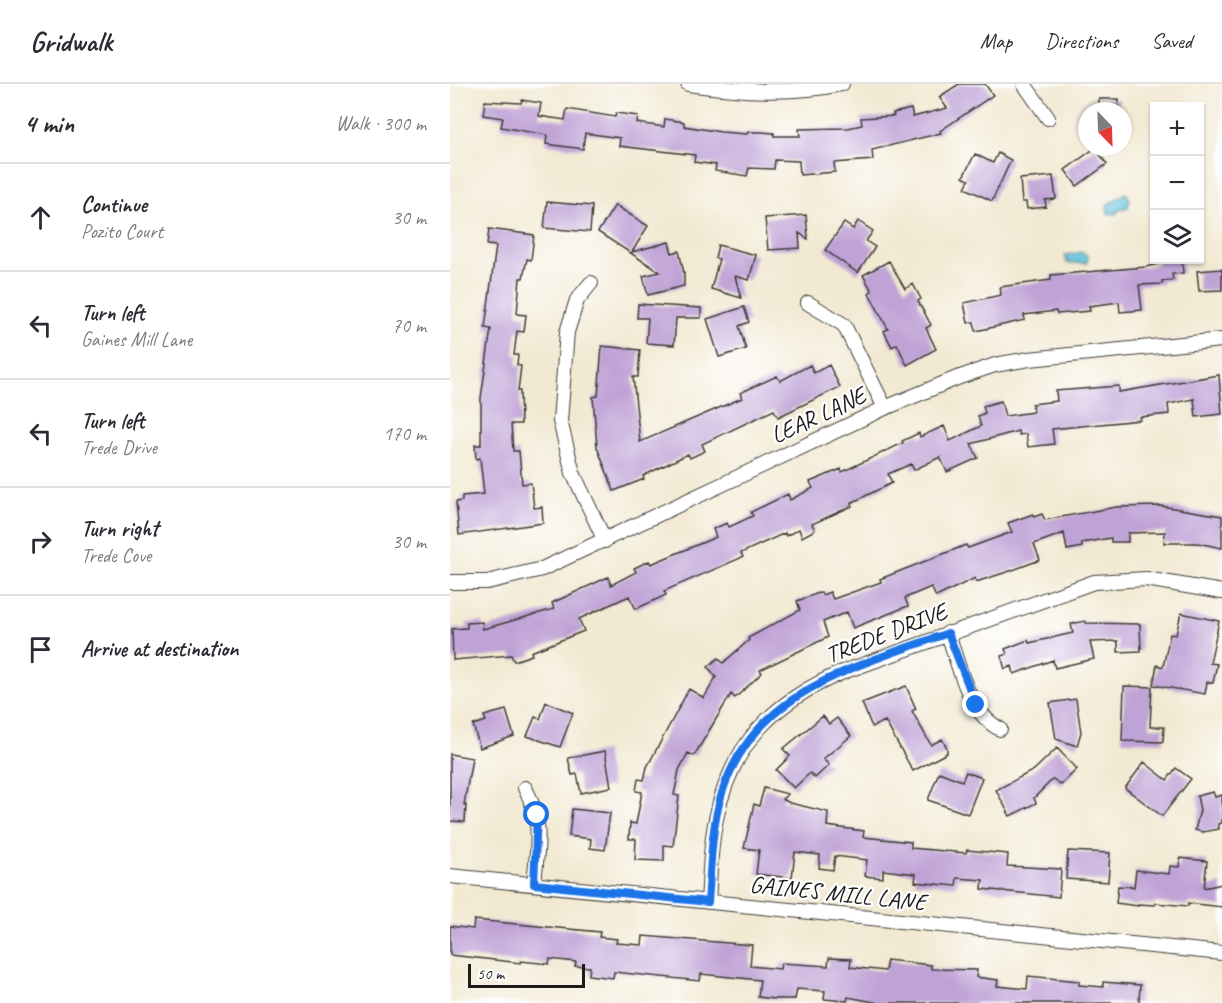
<!DOCTYPE html>
<html lang="en">
<head>
<meta charset="utf-8">
<style>
	:root { --surface:#fff; --page:#f2f2f3; --text:#2b2b33; --muted:#7c7c81; --line:#e1e1e2 }
	body { margin:0; font-family:Caveat,sans-serif; background:var(--page); color:var(--text) }
	.controls { position:absolute; right:18px; top:18px; display:grid; overflow:hidden; border-radius:0px; box-shadow:0 2px 4px #0004 }
	.controls button { width:54px; height:54px; display:grid; place-items:center; padding:0; border:0; border-bottom:2px solid var(--line); background:var(--surface); color:var(--text); font:30px sans-serif }
	.compass { position:absolute; left:628px; top:18px; width:54px; height:54px; border-radius:50%; background:var(--surface); box-shadow:0 2px 4px #0004; rotate:157deg }
	.scale { position:absolute; left:18px; bottom:15px; width:117px; box-sizing:border-box; padding-left:6px; border:3px solid #1c1c1c; border-top:0; font-size:16px; line-height:21px; white-space:nowrap; color:#1c1c1c; -webkit-text-stroke:4px #fff; paint-order:stroke }
	.stop { position:absolute; width:18px; height:18px; margin:-14px; border:4px solid #1a73e8; border-radius:50%; background:#fff }
	.stop.end { background:#1a73e8; border-color:#fff; box-shadow:0 2px 6px #0008 }
	.list { margin:0; padding:0; list-style:none }
	h2 { display:flex; justify-content:space-between; align-items:center; height:78px; margin:0; padding:0 24px; font-size:26px }
	h2 small { font-size:20px; font-weight:400; color:var(--muted) }
	.list li { display:grid; grid-template-columns:39px 1fr auto; gap:18px; align-items:center; box-sizing:border-box; height:108px; padding:0 24px; border-top:2px solid var(--line) }
	.list b { display:block; font-size:22px; white-space:nowrap }
	.list p { margin:0; font-size:20px; white-space:nowrap; color:var(--muted) }
	.list em { font-size:20px; font-style:normal; color:var(--muted) }
	.icon { flex:none; width:33px; height:33px; fill:none; stroke:currentColor; stroke-width:2; stroke-linecap:round; stroke-linejoin:round }
	.map { position:relative; flex:none; width:772px; height:919px; overflow:hidden }
	header { display:flex; align-items:center; gap:36px; box-sizing:border-box; height:84px; padding:0 30px; background:var(--surface); border-bottom:2px solid var(--line) }
	header strong { font-size:28px }
	nav { display:flex; gap:33px; margin-inline-start:auto; font-size:21px }
	main { display:flex }
	aside { flex:1; background:var(--surface) }
	.map>svg:first-child { display:block }
	.water { fill:#5ec2dc; stroke:#3d6f7c; stroke-width:1.5 }
	.building { fill:#bfa2d6 }
	.lines { fill:none; stroke-linecap:round; stroke-linejoin:round }
	.minor-casing { stroke:#3c3b37; stroke-width:16 }
	.minor { stroke:#fff; stroke-width:14 }
	.route { stroke:#1a73e8; stroke-width:8 }
	.labels { text-anchor:middle; stroke-width:4.5; stroke-linejoin:round; paint-order:stroke }
	.street-label { font-size:24px; fill:#1c1c1c; stroke:#fff }
</style>
</head>
<body>
<header>
<strong>Gridwalk</strong>
<nav><a>Map</a><a>Directions</a><a>Saved</a></nav>
</header>
<main>
<aside>
<h2>4 min<small>Walk · 300 m</small></h2>
<ul class="list">
<li><svg class="icon" aria-label="ahead" viewBox="0 0 24 24"><path d="M12 20V5M6 11l6-6 6 6"/></svg><div><b>Continue</b><p>Pozito Court</p></div><em>30 m</em></li>
<li><svg class="icon" aria-label="left" viewBox="0 0 24 24"><path d="M17 20v-9H6M10 6l-5 5 5 5"/></svg><div><b>Turn left</b><p>Gaines Mill Lane</p></div><em>70 m</em></li>
<li><svg class="icon" aria-label="left" viewBox="0 0 24 24"><path d="M17 20v-9H6M10 6l-5 5 5 5"/></svg><div><b>Turn left</b><p>Trede Drive</p></div><em>170 m</em></li>
<li><svg class="icon" aria-label="right" viewBox="0 0 24 24"><path d="M7 20v-9h11M14 6l5 5-5 5"/></svg><div><b>Turn right</b><p>Trede Cove</p></div><em>30 m</em></li>
<li><svg class="icon" aria-label="arrive" viewBox="0 0 24 24"><path d="M6 21V4h12l-3 4 3 4H6"/></svg><div><b>Arrive at destination</b></div></li>
</ul>
</aside>
<div class="map">
<svg width="772" height="919" viewBox="0 0 772 919">
	<rect width="100%" height="100%" fill="#fff"/>
	<filter id="ink" filterUnits="userSpaceOnUse"><feTurbulence type="fractalNoise" baseFrequency=".0167" numOctaves="2"/><feDisplacementMap in="SourceGraphic" scale="12" xChannelSelector="R" yChannelSelector="G"/><feConvolveMatrix kernelMatrix="1 2 1 2 8 2 1 2 1" color-interpolation-filters="sRGB"/></filter>
	<filter id="wash" filterUnits="userSpaceOnUse"><feTurbulence type="fractalNoise" baseFrequency=".008" numOctaves="4" result="noise"/><feDisplacementMap in="SourceGraphic" scale="24" xChannelSelector="R" yChannelSelector="G"/><feGaussianBlur stdDeviation="1.35" result="paint"/><feColorMatrix in="noise" values="0 0 0 0 0 0 0 0 0 0 0 0 0 0 0 0 0 1.4 0 .05"/><feComposite in="paint" operator="in"/></filter>
	<g filter="url(#wash)">
		<rect width="100%" height="100%" fill="#f2e9d2"/>
		<path class="water" d="M676,109l4,6 -2,8 -9,3 -3,4 -8,-1 -1,-8z
			M633,168l5,5 -1,6h-20l-2,-8z"/>
		<g id="blocks">
			<path class="building" d="M509,0h26l8,11 -53,36 1,2 -69,17 1,10 -39,3 1,9 -35,3 -1,-14 -24,-1 -1,9 -25,-1 -2,8 -32,-5 1,-6 -22,-3 1,-7 -76,-9 1,-8 -35,-5 -2,16 -37,-5 1,-9 -46,-8 2,-9 -20,-3 2,-14 36,2 1,-3 19,3 -2,13 26,4 2,-11 48,8 1,-4 22,3 -1,7 27,4 1,-8 19,3v4l37,6 26,2 1,-2h14l12,1v3h26l-1,-7 49,-1 14,-3 -1,-7 33,-2 -1,-3 18,-4 2,8 34,-9 -8,-11z
				M649,15h20l-1,12h-19z
				M645,64l12,16 -30,22 -12,-16z
				M548,69l13,7 -19,41 -27,-13 4,-8 -6,-3 12,-23 18,9z
				M603,92l3,23 -11,1 1,7 -19,2 -1,-7h-4l-2,-23z
				M97,118l45,4 -2,26 -46,-4z
				M165,121l33,21 -16,26 37,-10 3,11 7,-2 5,22v13l-36,9 -5,-19 17,-4 -62,-40z
				M356,131l2,24 -9,-6 1,15 -32,2 -3,-32z
				M408,137l15,10 -7,10 9,6 -17,26 -33,-23 19,-27 9,6z
				M39,145l45,6 -3,25 -4,-1 -4,19h-3l-3,36 9,1 -2,17 -7,-1 -3,24h4l-1,10 4,1 -3,25h2l1,33h-10l2,27h6l3,33 9,-1 3,25 8,-1 1,16 -84,12 -3,-33 6,-1v-5l22,-2 -4,-36 -4,1 -1,-14h6v-47l10,-69 -6,-1 11,-82 -9,-1z
				M268,161l38,10 -7,25 -14,-4 6,22 -30,-9 8,-30 -4,-1z
				M707,176h25l1,13 -11,1 1,6 -11,1v3l-23,1 3,25 -22,2 -1,-10 -30,4 1,5 -33,3 -1,-3 -32,4 1,5 -49,11 -2,-9 -6,1 -4,-20 37,-8 -1,-8 51,-7v-5l95,-8 12,-3z
				M439,177l16,28 8,-5 8,15 -3,2 13,24 -5,3 10,21 -29,16 -10,-21 -5,3 -8,-16 4,-2 -19,-36 3,-2 -9,-16z
				M772,185v21l-23,1 -2,-20z
				M188,220l63,4v10h-25l-2,27 -28,-2 2,-25h-11z
				M294,223l5,15 -10,4 7,23 -27,8 -12,-38z
				M152,262l38,4 -2,27h-5l7,65 102,-44 -2,-5 37,-17 3,5 30,-16 4,8 15,-8 11,22 -62,30 -4,-7 -72,34 3,7 -15,7 -2,-4 -45,22 1,3 -30,12 -17,-44 -4,-50 5,-1z
				M769,291l3,39 -26,3 -2,-18 -26,5 1,10 -29,3v3l-88,9 2,15 -26,3 -2,-13 -7,1 -1,-4 -47,13 7,14 -31,14 -7,-15 -26,13 -3,-6 -23,10 4,9 -41,20 1,3 -40,18 3,6 -13,7 -3,-8 -13,7 -1,-3 -44,20 2,4 -79,34 2,4 -30,14 -7,-13 -50,23 5,12 -53,21 1,3 -18,6 -3,-6 -58,5 -1,-31 15,-1v-5l15,-1 1,7 71,-20 -2,-6 56,-26 3,8 25,-13 -2,-4 15,-7 2,3 65,-27 -3,-8 14,-6 2,4 24,-11 -2,-4 37,-18 2,6 23,-12 -3,-6 31,-13 1,3 61,-29 -1,-2 17,-8 1,4 24,-11 6,15 31,-15 -3,-10 7,-3 -2,-7 18,-5 4,15 28,-4 -1,-8 25,-3 -1,-10 63,-5v6z
				M711,422l61,10v32l-24,-5h-34l1,-11 -37,1v9h-17v-4l-29,5v4l-15,3 -3,-17 -30,11 6,16 -30,11 -34,11 -1,-4 -39,19 -5,-10 -26,11 3,8 -55,22 -6,-16 -24,10 5,15 -68,33 2,3 -27,25 -4,-4 -37,62 -6,-3 -9,17 -5,25 5,1 -6,50 -9,-1v16l-29,-1 1,-21h-7l1,-16 6,1 6,-32 -6,-1 2,-12 6,1 3,-13 42,-78 15,9 12,-21 -8,-10 10,-9 5,5 26,-23 -1,-2 52,-28 -3,-9 24,-9 1,3 8,-3 3,7 48,-17 -1,-3 86,-34 2,3 44,-16 -4,-9 25,-9 1,3 8,-3 3,6 71,-13z
				M731,529l38,8 -9,42 7,1 -4,19 -6,-1 -2,12 -52,-9 4,-20 6,2 7,-33 6,1z
				M635,537l1,2 54,1 1,27 -23,1v-11l-28,1 4,17 -39,9 -2,-8 -39,14 -2,-8 -7,3 -4,-13 6,-2 -2,-5 23,-9 1,3 44,-10 -2,-9z
				M456,602l10,23 -4,2 19,34 11,-6 5,9v5l-34,18 -28,-50 -13,6 -10,-24z
				M674,602l28,1 -2,40h14l-1,15 -41,-1z
				M626,615l5,33 -4,14 -21,-7 -6,-36z
				M96,618l27,11 -13,34 -33,-11 8,-19 5,2z
				M56,626l8,26 -34,12 -7,-23 13,-4 -2,-5z
				M373,632l6,8 8,-6 14,18 -28,23 6,6 -14,13 -5,-5 -16,15 -18,-18 14,-14 -7,-7z
				M607,664l20,21 -16,16 -8,-6 -19,19 2,5 -26,13 -14,-26 38,-20z
				M155,667l6,36 -30,6 -4,-19 -5,1 -4,-17z
				M0,670l22,4 -8,47h2l-1,17 -15,-1z
				M694,678l23,18 9,-12 15,11 -29,37 -37,-28z
				M489,688l23,9 4,-9 16,6 -14,36 -40,-14z
				M314,704l24,6 -6,5 8,4 38,9 -1,14 37,5 -1,6 48,5v6l55,5 1,-3 41,4 -1,12 54,3 -2,28 -77,-8 1,-9 -26,-2 -1,8 -41,-4 1,-8 -33,-4v8l-18,-2 2,-16 -32,-4 -2,14 -14,-2 1,-13 -25,-3 -3,26 -36,-4 3,-24 -15,-2 10,-44 5,2z
				M763,708l2,5 7,-2v28l-4,1 1,5 -16,3 -8,-2 5,-20 -3,-14z
				M122,725l38,4 -5,37 -15,-2 1,-9 -22,-3z
				M618,767l42,2 -2,29 -42,-3z
				M730,774l27,3 -3,27 18,-4v23l-34,-4v3l-33,-3v2l-17,-1v2l-22,-3 2,-17 16,1 2,-17 33,4 1,-8 9,1z
				M24,836l126,12 -1,5 18,2 -1,4 26,2 1,-9 109,9 -2,21 30,3 1,-6 47,3 1,-8 22,1 -1,8 35,4 2,-11 44,5v4l46,1 -1,7 22,3 -1,6 30,3 1,-13 51,5v4l24,2v-5l37,3 -1,18h-259l-32,-6 -1,4 -23,-2 1,-8 -28,-2 -2,10h-20l-17,-2 2,-17 -59,-6 -1,7 -86,-9 -1,6 -24,-3 1,-8 -15,-1 1,-4 -26,-3 -1,5 -28,-3v2l-71,-8v-29l23,3z"/>
		</g>
	</g>
	<g filter="url(#ink)">
		<use href="#blocks" fill-opacity="0" stroke="#3c3b37" stroke-width="1.5"/>
		<g class="lines">
			<defs>
				<path id="minor" d="M238,0c52,7 102,11 154,0
					M574,0l24,34
					M141,199l-14,17 -10,32 -7,89 13,52 32,68
					M358,219l36,22 41,83
					M0,498h37l55,-13 343,-161 72,-30 38,-13 34,-6 193,-19
					M498,549c10,31 21,81 52,96
					M75,704c19,36 12,58 9,96
					M0,792l772,77
					M258,818c2,-27 2,-56 8,-83 15,-75 58,-118 127,-147l251,-90 52,-3 76,13"/>
			</defs>
			<use href="#minor" class="minor-casing"/>
			<use href="#minor" class="minor"/>
		</g>
	</g>
	<g class="lines" filter="url(#ink)">
		<path class="route" d="M87,731l-3,69 174,18c3,-36 3,-74 14,-109 33,-104 135,-126 226,-160l28,72"/>
	</g>
	<g class="labels">
		<g class="street-label">
			<text transform="translate(368 331) rotate(-25)" y="8">LEAR LANE</text>
			<text transform="translate(436 549) rotate(-21)" y="8">TREDE DRIVE</text>
			<text transform="translate(388 809) rotate(6)" y="8">GAINES MILL LANE</text>
		</g>
	</g>
</svg>
<div class="controls">
<button>+</button>
<button>−</button>
<button><svg class="icon" aria-label="layers" viewBox="0 0 24 24"><path d="M12 4l9 5-9 5-9-5zM3 14l9 5 9-5"/></svg></button>
</div>
<svg class="compass" viewBox="-18 -18 36 36"><path d="M0-13l5 13h-10z" fill="#e53935"/><path d="M0 13l5-13h-10z" fill="#7c7c81"/></svg>
<div class="scale">50 m</div>
<div class="stop" style="left:87px;top:731px"></div>
<div class="stop end" style="left:526px;top:621px"></div>
</div>
</main>
</body>
</html>
